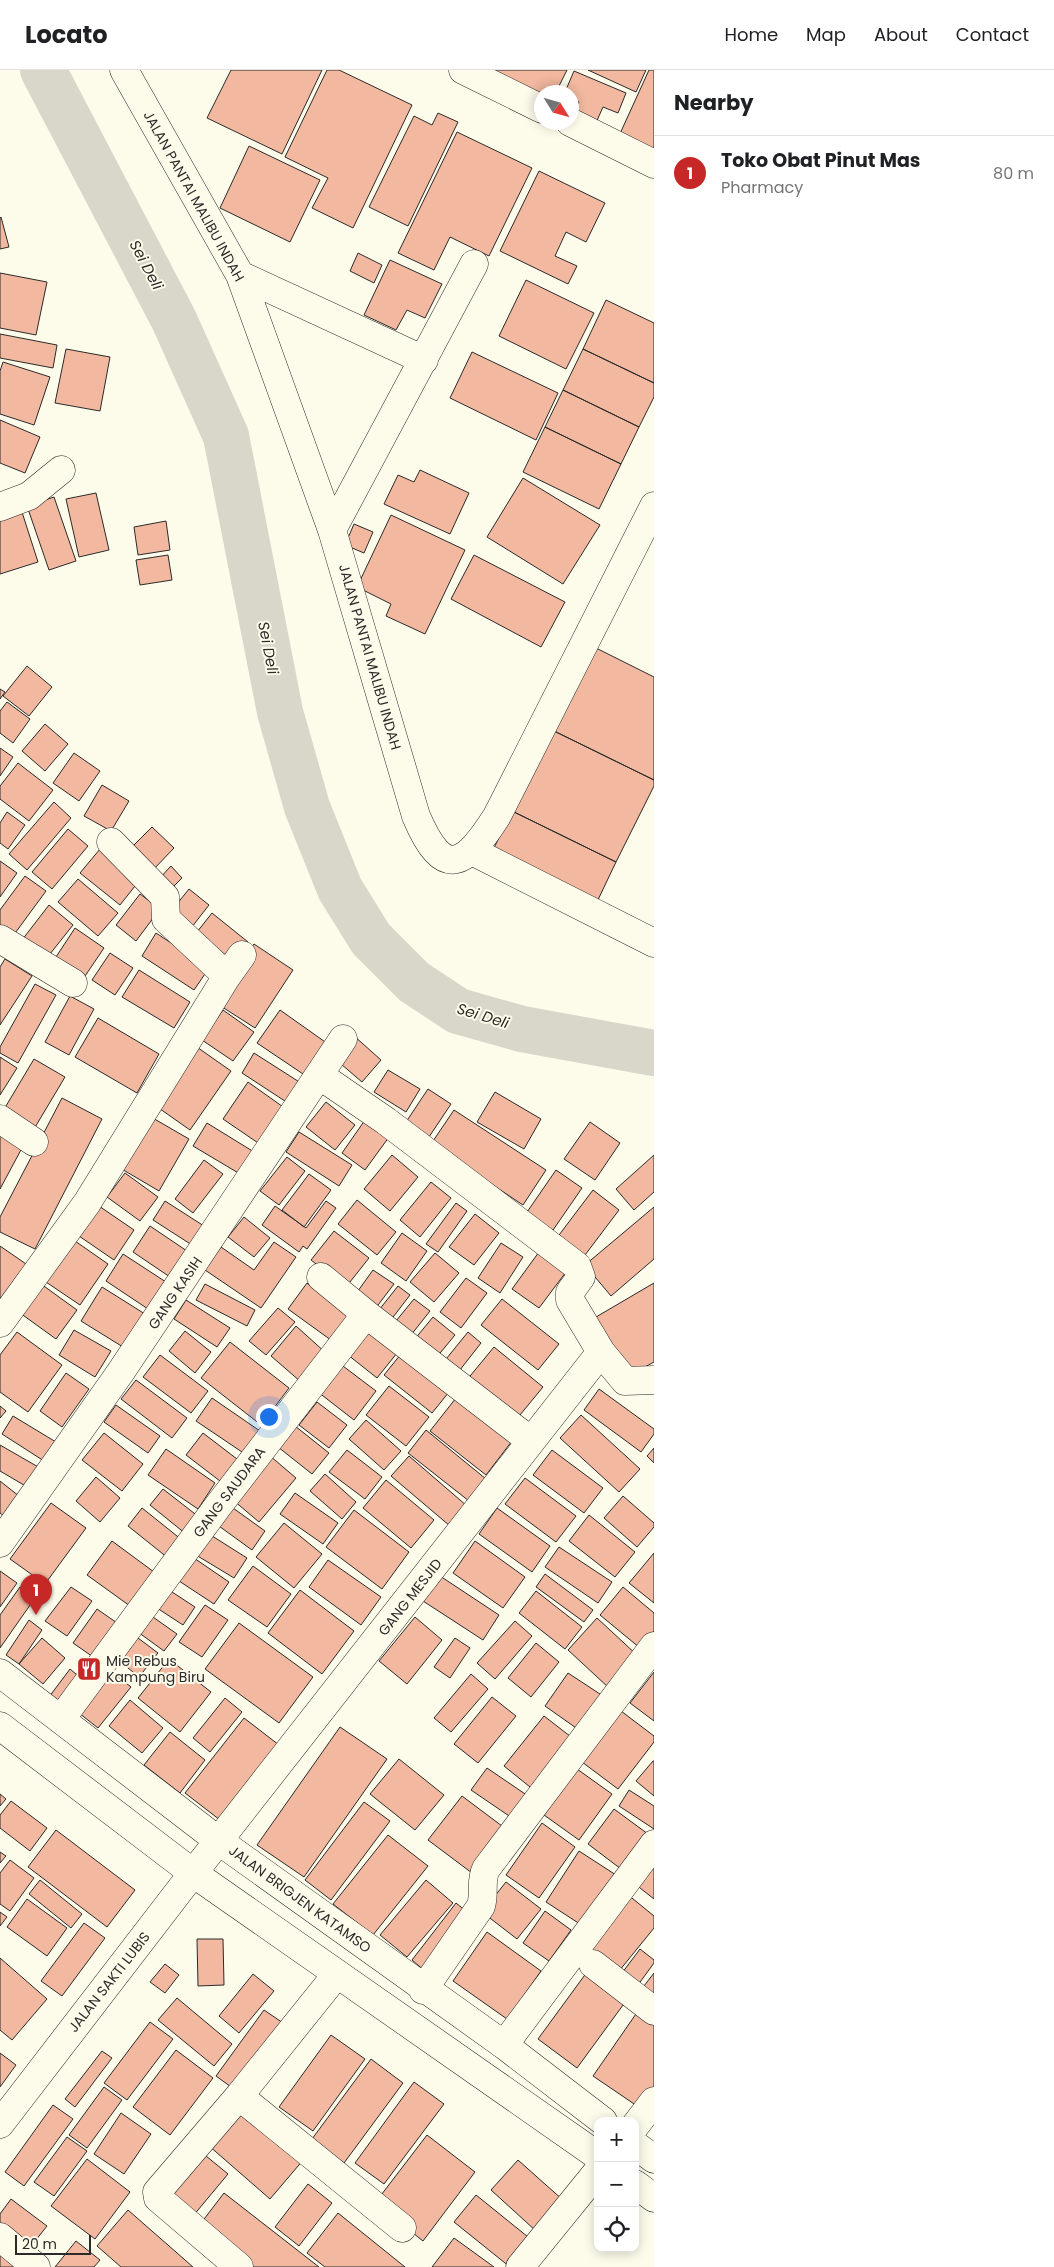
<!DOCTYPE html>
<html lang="en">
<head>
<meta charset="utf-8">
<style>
	:root { --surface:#fff; --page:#f2f2f2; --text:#202124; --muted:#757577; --line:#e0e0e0; --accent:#c62828 }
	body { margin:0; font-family:Poppins,sans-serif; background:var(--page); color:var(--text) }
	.controls { position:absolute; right:15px; bottom:15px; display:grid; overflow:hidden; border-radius:10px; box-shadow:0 2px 12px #0003 }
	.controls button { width:45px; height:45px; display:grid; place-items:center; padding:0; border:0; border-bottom:1px solid var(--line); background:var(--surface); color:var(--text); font:25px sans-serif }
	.compass { position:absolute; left:534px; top:15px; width:45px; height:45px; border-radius:50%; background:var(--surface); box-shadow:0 2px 12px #0003; rotate:127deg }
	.scale { position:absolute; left:15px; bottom:12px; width:76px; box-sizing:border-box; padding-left:5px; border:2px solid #2b2b2b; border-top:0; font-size:14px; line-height:18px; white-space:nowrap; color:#2b2b2b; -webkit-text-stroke:4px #fdfbea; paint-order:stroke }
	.you { position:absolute; left:268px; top:1346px; width:18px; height:18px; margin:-12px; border:4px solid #fff; border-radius:50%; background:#1a73e8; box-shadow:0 0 0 8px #1a73e833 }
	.badge { display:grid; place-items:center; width:32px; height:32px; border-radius:50%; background:var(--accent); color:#fff; font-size:16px; font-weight:700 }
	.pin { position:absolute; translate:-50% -41px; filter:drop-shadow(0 1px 2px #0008) }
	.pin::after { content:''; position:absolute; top:26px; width:18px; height:15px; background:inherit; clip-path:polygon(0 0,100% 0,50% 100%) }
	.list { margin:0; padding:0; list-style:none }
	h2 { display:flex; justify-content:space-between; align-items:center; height:65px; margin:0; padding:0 20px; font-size:21px }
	h2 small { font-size:16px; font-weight:400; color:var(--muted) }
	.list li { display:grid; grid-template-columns:32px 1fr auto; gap:15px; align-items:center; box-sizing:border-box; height:75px; padding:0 20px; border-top:1px solid var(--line) }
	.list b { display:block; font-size:19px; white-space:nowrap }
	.list p { margin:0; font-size:16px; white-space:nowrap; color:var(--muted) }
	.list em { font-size:16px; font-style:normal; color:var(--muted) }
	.icon { flex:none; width:28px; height:28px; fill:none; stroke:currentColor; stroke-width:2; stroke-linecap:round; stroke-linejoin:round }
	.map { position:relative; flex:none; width:654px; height:2197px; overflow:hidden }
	header { display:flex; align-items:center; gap:30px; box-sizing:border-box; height:70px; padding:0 25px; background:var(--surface); border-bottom:1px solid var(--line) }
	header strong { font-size:24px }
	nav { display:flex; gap:28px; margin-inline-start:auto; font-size:18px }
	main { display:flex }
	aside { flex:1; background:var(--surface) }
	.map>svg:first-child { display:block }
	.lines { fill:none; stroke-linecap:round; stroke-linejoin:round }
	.river { stroke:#d8d7c9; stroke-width:46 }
	.building { fill:#f2b8a0; stroke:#2b2b2b }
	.minor-casing { stroke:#2b2b2b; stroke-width:29 }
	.major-casing { stroke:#2b2b2b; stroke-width:29 }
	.minor { stroke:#fdfbea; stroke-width:28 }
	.major { stroke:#fdfbea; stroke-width:28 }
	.labels { text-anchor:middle; stroke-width:4; stroke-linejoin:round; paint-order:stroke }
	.street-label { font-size:14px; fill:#2b2b2b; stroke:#fdfbea }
	.poi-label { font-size:14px; fill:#2b2b2b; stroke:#fdfbea; text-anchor:start }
	.water-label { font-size:15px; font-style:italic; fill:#2b2b2b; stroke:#fdfbea }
</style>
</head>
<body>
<header>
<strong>Locato</strong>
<nav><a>Home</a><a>Map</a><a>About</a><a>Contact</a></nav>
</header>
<main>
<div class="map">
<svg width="654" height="2197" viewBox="0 0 654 2197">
	<rect width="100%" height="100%" fill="#fdfbea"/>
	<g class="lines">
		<path class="river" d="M43,0l131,250 52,116 54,276 27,95 33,82 31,50 43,43 44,29 64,18 132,24"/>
	</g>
	<path class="building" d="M231,0h91l-40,84 -75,-36z
		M327,0h12l73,35 -59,123 -41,-20 16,-30 -43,-21z
		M488,0h79l-11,22h-14v3z
		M588,0h58l-10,22z
		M649,0h5v84l-36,-16z
		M574,1l52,22 -8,20 -15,-6 -8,18 -22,-8 6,-15 -7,-4v-6h-7z
		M438,43l20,9 -50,104 -39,-19 45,-91 18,9z
		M457,62l75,36 -43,88 -39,-19 -16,33 -36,-17z
		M249,76l71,34 -30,62 -70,-34z
		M539,101l66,32 -19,39 -20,-10 -11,24 22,10 -9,18 -68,-33z
		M1,147l8,30 -9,2v-31z
		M358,183l24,12 -8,18 -24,-12z
		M390,190l52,24 -17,34 -18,-8 -11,20 -32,-15z
		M0,203l47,9 -11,53 -36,-7z
		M526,210l68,33 -28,56 -67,-33z
		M606,230l48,23v60l-71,-34z
		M0,264l57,11 -4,23 -53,-10z
		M66,279l44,8 -10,54 -45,-8z
		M583,279l71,34v14l-15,30 -76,-37z
		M472,282l86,41 -22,47 -86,-42z
		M3,292l47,15 -16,48 -34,-11v-43z
		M563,320l76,37 -18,37 -76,-37z
		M0,350l40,17 -15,36 -25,-10z
		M545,357l76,37 -22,45 -76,-37z
		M420,400l49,23 -19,41 -66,-30 14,-29 16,7z
		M523,408l77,47 -37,59 -76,-47z
		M96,423l13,57 -30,7 -13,-58z
		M54,427l22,64 -27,9 -22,-64z
		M21,439l17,53 -38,12v-59z
		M391,445l74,35 -40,84 -39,-18 5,-12 -34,-17z
		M166,451l4,29 -32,5 -4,-28z
		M354,454l19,8 -9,21 -19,-8z
		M168,485l4,25 -32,5 -4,-25z
		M474,485l91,47 -24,45 -90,-48z
		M594,577l60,30v103l-102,-50z
		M27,596l25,21 -23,29 -26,-20z
		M0,619l5,3 -5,7z
		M7,632l23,17 -17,24 -13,-10v-22z
		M45,654l23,20 -23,27 -23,-20z
		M552,660l102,50v6l-38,76 -104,-51z
		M0,678l13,9 -13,19z
		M74,683l26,18 -21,30 -26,-18z
		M18,693l35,27 -24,31 -29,-22v-13z
		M102,715l27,16 -18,30 -27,-15z
		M54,732l17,16 -44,52 -18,-16z
		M512,741l104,51 -20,42 -104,-52z
		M7,742l18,13 -17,24 -8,-6v-20z
		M152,757l22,21 -22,23 -22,-22z
		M68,759l20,17 -36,43 -20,-17z
		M100,779l39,32 -19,24 -40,-32z
		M0,791l17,12 -17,24z
		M171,796l11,12 -13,13 -11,-11z
		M25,806l21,15 -36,49 -10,-8v-22z
		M78,809l40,34 -20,23 -40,-34z
		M189,819l20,16 -21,27 -20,-17z
		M140,824l20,15 -24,32 -20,-16z
		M49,835l24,20 -27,34 -24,-19z
		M212,843l36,29 -15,19 -36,-29z
		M75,858l29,20 -21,31 -29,-19z
		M156,863l53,35 -15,22 -52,-34z
		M254,874l39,26 -38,58 -39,-25z
		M110,883l23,15 -18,27 -23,-15z
		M5,889l27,17 -32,49v-58z
		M139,900l51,32 -16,26 -52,-31z
		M35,914l21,11 -38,68 -18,-10v-6z
		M70,926l24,13 -25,46 -24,-13z
		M223,940l31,22 -21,29 -31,-21z
		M280,940l48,34 -22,32 -49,-33z
		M98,948l61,36 -22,39 -62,-36z
		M353,965l28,25 -19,22 -28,-24z
		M194,975l37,26 -41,59 -37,-26z
		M254,983l50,32 -13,20 -49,-32z
		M0,987l17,11 -17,27z
		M34,989l31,18 -31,52 -31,-18z
		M388,1000l32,19 -14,23 -32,-20z
		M248,1012l38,27 -25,36 -38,-26z
		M428,1019l23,15 -24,36 -23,-15z
		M495,1022l46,27 -17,30 -47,-27z
		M62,1028l40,21 -67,130 -35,-17v-15z
		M326,1032l29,23 -20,25 -29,-23z
		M454,1040l92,60 -23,35 -92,-61z
		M151,1047l38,22 -30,52 -39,-23z
		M365,1050l24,17 -24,33 -23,-17z
		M590,1052l30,21 -25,37 -31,-21z
		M207,1053l47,29 -14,22 -47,-28z
		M299,1062l53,33 -13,21 -53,-34z
		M0,1066l22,12 -22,41z
		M392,1085l26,22 -28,34 -26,-22z
		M654,1085v37l-20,18 -18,-21z
		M287,1087l18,14 -26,34 -19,-14z
		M204,1090l19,14 -30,39 -18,-14z
		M556,1100l26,18 -31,45 -26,-18z
		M125,1103l33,24 -18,24 -33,-24z
		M309,1104l22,16 -27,37 -22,-17z
		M431,1112l20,16 -31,39 -20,-17z
		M593,1120l26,20 -37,49 -26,-20z
		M357,1130l39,32 -19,23 -39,-31z
		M165,1131l39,25 -12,19 -39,-25z
		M326,1131l10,7 -29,41 -4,-3 -4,6 -37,-27 13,-19 31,22z
		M456,1133l11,8 -29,41 -12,-8z
		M99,1136l35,24 -20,30 -35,-24z
		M654,1137v52l-43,37 -26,-31z
		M475,1144l24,19 -25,32 -25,-18z
		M244,1147l26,21 -16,19 -26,-20z
		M150,1156l37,25 -17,26 -37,-25z
		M334,1161l35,27 -23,29 -35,-27z
		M402,1163l25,18 -21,30 -25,-18z
		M75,1171l33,23 -28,41 -34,-23z
		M274,1172l22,15 -35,51 -56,-38 16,-23 33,23z
		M501,1173l22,14 -23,36 -22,-15z
		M0,1176l29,20 -29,40z
		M539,1182l27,20 -27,36 -27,-19z
		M435,1183l24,20 -25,29 -24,-20z
		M123,1184l43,28 -18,27 -42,-28z
		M373,1200l21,14 -19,25 -20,-14z
		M466,1208l21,15 -26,35 -21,-16z
		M307,1213l46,34 -18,26 -47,-34z
		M654,1213v79l-24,13 -34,-58z
		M41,1214l36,26 -21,29 -36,-26z
		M205,1214l50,26 -8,16 -51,-26z
		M398,1216l12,9 -23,30 -12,-10z
		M102,1217l43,27 -22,33 -42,-26z
		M414,1229l16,12 -23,29 -16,-13z
		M502,1229l57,45 -21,26 -57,-45z
		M186,1230l44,28 -13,19 -43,-28z
		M278,1238l17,14 -29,33 -17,-14z
		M433,1247l22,18 -19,23 -22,-18z
		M296,1256l30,27 -25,29 -30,-26z
		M363,1256l34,27 -20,25 -34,-27z
		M74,1260l37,21 -16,26 -36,-22z
		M185,1261l26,21 -16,21 -26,-22z
		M17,1262l45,33 -34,47 -28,-20v-37z
		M468,1262l13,11 -25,32 -14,-11z
		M230,1272l59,46 -28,37 -60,-47z
		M494,1277l49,40 -28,34 -49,-40z
		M401,1284l48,38 -17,21 -48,-38z
		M160,1285l48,36 -17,22 -48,-36z
		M339,1293l37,28 -22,29 -36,-28z
		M66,1303l23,16 -27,38 -22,-16z
		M136,1310l51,38 -15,20 -51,-39z
		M389,1316l40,31 -23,29 -40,-31z
		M599,1319l55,40v5l-13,18 -57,-42z
		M212,1328l48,33 -15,23 -49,-33z
		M456,1328l56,43 -26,34 -56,-44z
		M317,1332l30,23 -18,23 -30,-23z
		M116,1335l44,31 -12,17 -44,-31z
		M0,1336l6,5 -6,7z
		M581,1345l59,54 -21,23 -59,-54z
		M13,1346l43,26 -12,19 -42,-27z
		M366,1350l35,31 -17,19 -35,-31z
		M290,1352l39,31 -17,21 -39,-31z
		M426,1360l60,49 -17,22 -61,-48z
		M104,1363l39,31 -21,27 -40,-31z
		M203,1363l34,26 -17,22 -34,-26z
		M0,1375l40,23 -11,20 -29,-17z
		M654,1378v15l-7,-7z
		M166,1379l49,34 -17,26 -50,-34z
		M347,1380l35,27 -17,22 -36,-27z
		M552,1380l51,38 -19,25 -51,-38z
		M269,1385l27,23 -37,44 -26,-22z
		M409,1386l58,50 -17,20 -59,-50z
		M325,1404l31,28 -14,17 -32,-28z
		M96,1407l24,21 -20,24 -24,-21z
		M525,1408l51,38 -20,26 -51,-38z
		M386,1410l48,40 -23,28 -48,-40z
		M0,1411l24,19 -15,20 -9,-7z
		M163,1419l36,28 -13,17 -36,-29z
		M295,1423l43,30 -15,21 -43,-30z
		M623,1426l31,27v4l-17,20 -33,-29z
		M51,1433l35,25 -41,56 -35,-25z
		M226,1433l39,28 -13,19 -40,-29z
		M142,1438l40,32 -14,18 -40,-32z
		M497,1438l53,38 -18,26 -53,-38z
		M354,1440l55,42 -27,37 -56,-42z
		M589,1445l46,37 -20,25 -46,-36z
		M284,1453l38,31 -28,34 -38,-31z
		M209,1464l38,24 -13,20 -38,-23z
		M112,1471l42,31 -24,34 -43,-31z
		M475,1471l50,36 -22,31 -50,-35z
		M559,1477l53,35 -14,21 -53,-36z
		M654,1483v50l-25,-20z
		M191,1486l38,26 -15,22 -38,-25z
		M328,1490l53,37 -20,28 -52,-38z
		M253,1496l38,28 -24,33 -39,-27z
		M0,1501l17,12 -17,24z
		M545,1504l48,36 -9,12 -48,-35z
		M440,1506l59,39 -16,25 -60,-39z
		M20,1517l15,11 -35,50v-33z
		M71,1517l21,14 -25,35 -22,-15z
		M623,1517l31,26v18l-14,17 -40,-33z
		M169,1520l26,17 -12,18 -26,-17z
		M300,1520l54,41 -32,43 -54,-41z
		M536,1521l46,36 -17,22 -46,-36z
		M205,1535l23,15 -26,37 -23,-15z
		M97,1539l23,16 -24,34 -23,-16z
		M143,1540l34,24 -13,17 -33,-24z
		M415,1547l27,23 -35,44 -28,-23z
		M597,1548l41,38 -29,32 -41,-38z
		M29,1550l13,10 -23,34 -13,-9z
		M515,1551l17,15 -37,43 -18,-16z
		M239,1553l74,54 -34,46 -74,-54z
		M134,1565l24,18 -19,24 -23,-19z
		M42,1568l23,20 -22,26 -24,-20z
		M455,1568l15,10 -20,30 -16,-11z
		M536,1573l23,19 -28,35 -23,-19z
		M169,1589l42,33 -31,40 -42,-34z
		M70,1599l13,11 -21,27 -13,-10z
		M112,1602l19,15 -33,41 -19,-15z
		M654,1602v49l-24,-18z
		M568,1603l35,23 -24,34 -34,-24z
		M471,1604l17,15 -37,43 -17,-14z
		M492,1627l24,19 -38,47 -24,-19z
		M225,1628l17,14 -32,40 -17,-14z
		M130,1630l33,28 -21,25 -33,-27z
		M621,1641l33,25v6l-36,47 -36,-27z
		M544,1646l31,24 -40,51 -31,-25z
		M244,1648l35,27 -59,75 -35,-27z
		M340,1657l47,32 -83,118 -47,-32z
		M170,1662l35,28 -25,33 -36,-28z
		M399,1689l45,36 -29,35 -45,-36z
		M653,1691h1v35l-18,-15z
		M487,1698l44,30 -16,22 -44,-30z
		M577,1699l35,25 -33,46 -35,-25z
		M629,1720l25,16v23l-35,-23z
		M0,1724l6,5 -6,7z
		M462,1726l44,33 -34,44 -44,-33z
		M11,1731l36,27 -17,23 -30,-23v-13z
		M364,1732l26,19 -59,79 -26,-20z
		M614,1739l34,25 -27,35 -33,-25z
		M542,1753l33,24 -36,51 -33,-23z
		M56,1760l79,60 -28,37 -79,-60z
		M388,1765l40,31 -55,69 -40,-31z
		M579,1781l37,24 -33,51 -37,-24z
		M0,1782l6,4 -6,7z
		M10,1790l24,18 -24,33 -10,-7v-31z
		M654,1790v39l-19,-15z
		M40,1810l42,34 -11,14 -42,-34z
		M426,1810l27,23 -46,54 -27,-22z
		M506,1812l35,27 -24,30 -35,-27z
		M627,1824l27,22v12l-39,48 -33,-26z
		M27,1829l40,29 -20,28 -40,-29z
		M456,1833l15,12 -45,57 -14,-12z
		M545,1841l26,19 -22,31 -26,-18z
		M0,1842l7,5 -7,9z
		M84,1853l21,15 -43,58 -21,-15z
		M487,1862l54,39 -34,48 -54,-38z
		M197,1869h26l1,46 -26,1z
		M640,1879l14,11v3l-19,26 -16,-12z
		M0,1888l47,41 -35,41 -12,-10z
		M165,1894l14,11 -14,18 -15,-11z
		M587,1902l39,29 -49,67 -39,-29z
		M654,1903v34l-17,-12z
		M253,1904l21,17 -35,42 -20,-17z
		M177,1928l55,46 -18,22 -56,-46z
		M264,1940l22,15 -48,67 -22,-16z
		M638,1941l16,11v66l-14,20 -47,-32z
		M150,1952l23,17 -46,61 -23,-17z
		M331,1965l34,24 -52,72 -34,-24z
		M176,1980l37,28 -43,57 -37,-28z
		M102,1981l10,7 -37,49 -10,-8z
		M0,1983l16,12 -16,22z
		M371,1989l32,24 -59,80 -32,-24z
		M414,2012l30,22 -60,80 -29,-21z
		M104,2017l18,13 -35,48 -18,-13z
		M53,2035l20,14 -49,67 -19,-14z
		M242,2035l62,54 -34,40 -62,-54z
		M121,2043l30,21 -27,40 -30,-20z
		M427,2065l48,37 -52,69 -48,-38z
		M67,2067l20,14 -33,45 -20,-14z
		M200,2081l28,23 -35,42 -27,-23z
		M87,2089l43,33 -35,47 -44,-33z
		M518,2090l46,41 -28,30 -45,-41z
		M308,2114l24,19 -33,43 -24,-19z
		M224,2123l95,74h-70l-51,-40z
		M476,2125l57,46 -23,26 -56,-45z
		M11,2129l36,27 -19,24 -28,-21v-15z
		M128,2140l65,57h-72l-24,-21z
		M338,2143l67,54h-80l-18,-14z
		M454,2168l40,29h-62z
		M76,2171l24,19 -6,7h-39z
		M0,2177l23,20h-23z"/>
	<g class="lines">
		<defs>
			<path id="minor" d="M124,0l116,205 92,255 84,286c28,66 49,50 81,0l157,-310
				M463,0l79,39
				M570,52l84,42
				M240,205l184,85
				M0,437l29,-11 32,-26
				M332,460l142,-266
				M111,772l54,55 1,22 61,57
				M472,781l182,92
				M0,869l73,44
				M319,1005l67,46 191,145 4,11 -11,15v8l31,52 24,29 29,-1
				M0,1049l34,23
				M321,1207l45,37
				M0,1253l87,-120 140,-227 15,-21
				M0,1473l120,-170 223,-334
				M61,1649l157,-213 148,-192 165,127
				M593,1894l61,47
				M423,1920l58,-84c4,-13 -1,-25 5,-37l168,-223
				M504,1975l150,-201
				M239,2026l163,132
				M0,2054l183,-238 418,-534
				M635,2056l19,-25
				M0,2167l36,30
				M239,2197l-81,-69 -1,-6 82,-96 98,-122
				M520,2197l78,-96"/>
			<path id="major" d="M0,1603l219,168 285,204 99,76
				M0,1656l193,147 405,283
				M635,2075l19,14
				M635,2114l19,14"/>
		</defs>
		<use href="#minor" class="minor-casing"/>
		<use href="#major" class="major-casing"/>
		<use href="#minor" class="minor"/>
		<use href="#major" class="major"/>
	</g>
	<defs>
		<symbol id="restaurant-square" viewBox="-11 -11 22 22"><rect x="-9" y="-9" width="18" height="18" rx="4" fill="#c62828" stroke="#fdfbea"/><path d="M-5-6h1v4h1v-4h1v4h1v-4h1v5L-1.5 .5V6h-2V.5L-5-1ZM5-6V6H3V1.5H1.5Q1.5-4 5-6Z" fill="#fff"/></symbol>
	</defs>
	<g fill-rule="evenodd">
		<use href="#restaurant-square" x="75" y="1585" width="28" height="28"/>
	</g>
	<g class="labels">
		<g class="street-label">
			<text transform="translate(194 126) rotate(61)" y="5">JALAN PANTAI MALIBU INDAH</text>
			<text transform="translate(370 587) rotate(74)" y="5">JALAN PANTAI MALIBU INDAH</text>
			<text transform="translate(175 1223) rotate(-56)" y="5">GANG KASIH</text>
			<text transform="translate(229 1422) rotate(-53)" y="5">GANG SAUDARA</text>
			<text transform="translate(410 1527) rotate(-52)" y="5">GANG MESJID</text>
			<text transform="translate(300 1829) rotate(36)" y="5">JALAN BRIGJEN KATAMSO</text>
			<text transform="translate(109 1912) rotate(-52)" y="5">JALAN SAKTI LUBIS</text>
		</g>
		<g class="poi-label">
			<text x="106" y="1596">Mie Rebus<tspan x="106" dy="16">Kampung Biru</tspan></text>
		</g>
		<g class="water-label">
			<text transform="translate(146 195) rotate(62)" y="5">Sei Deli</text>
			<text transform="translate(268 578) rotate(79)" y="5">Sei Deli</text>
			<text transform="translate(483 946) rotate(17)" y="5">Sei Deli</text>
		</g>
	</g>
</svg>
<div class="controls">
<button>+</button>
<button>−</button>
<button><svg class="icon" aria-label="locate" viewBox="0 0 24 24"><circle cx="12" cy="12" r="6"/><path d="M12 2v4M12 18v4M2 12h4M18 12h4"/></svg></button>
</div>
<svg class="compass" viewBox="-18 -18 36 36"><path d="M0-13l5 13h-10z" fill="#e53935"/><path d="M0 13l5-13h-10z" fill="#757577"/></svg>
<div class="scale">20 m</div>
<div class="you"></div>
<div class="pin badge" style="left:36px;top:1545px">1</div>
</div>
<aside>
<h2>Nearby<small></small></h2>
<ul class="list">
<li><span class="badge">1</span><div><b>Toko Obat Pinut Mas</b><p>Pharmacy</p></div><em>80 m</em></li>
</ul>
</aside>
</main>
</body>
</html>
